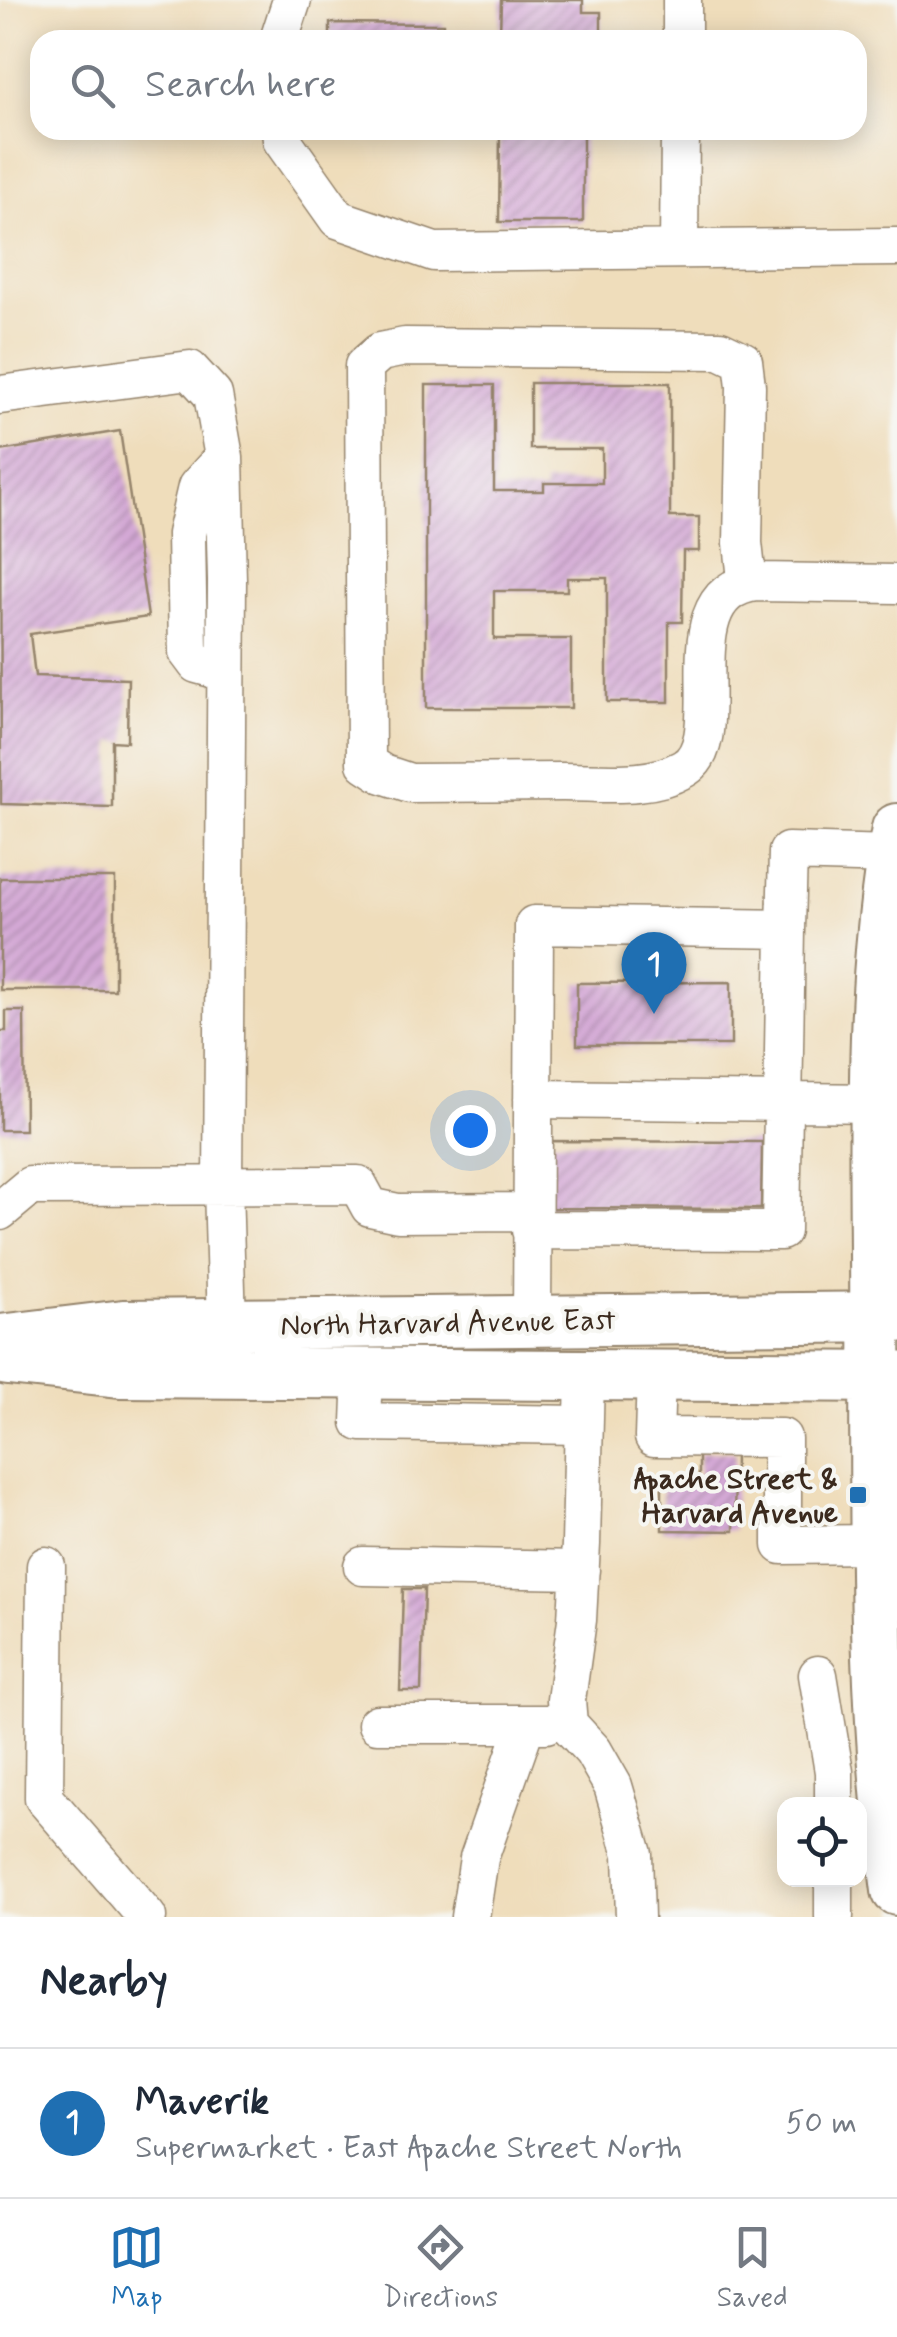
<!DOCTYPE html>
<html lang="en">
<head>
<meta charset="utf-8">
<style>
	:root { --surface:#fff; --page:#f6f6f7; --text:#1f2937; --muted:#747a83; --line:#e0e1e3; --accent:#1f6fb2 }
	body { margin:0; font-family:Mynerve,sans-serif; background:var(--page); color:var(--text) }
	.controls { position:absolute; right:30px; bottom:30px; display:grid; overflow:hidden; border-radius:20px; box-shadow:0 5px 25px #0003 }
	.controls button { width:90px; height:90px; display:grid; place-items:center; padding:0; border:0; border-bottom:2px solid var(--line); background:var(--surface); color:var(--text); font:50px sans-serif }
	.you { position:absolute; left:470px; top:1130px; width:35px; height:35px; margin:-25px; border:8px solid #fff; border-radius:50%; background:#1a73e8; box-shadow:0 0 0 15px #1a73e833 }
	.badge { display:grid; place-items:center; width:65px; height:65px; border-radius:50%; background:var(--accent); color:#fff; font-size:32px; font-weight:700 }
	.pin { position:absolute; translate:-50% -82px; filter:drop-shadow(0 2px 5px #0008) }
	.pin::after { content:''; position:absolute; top:52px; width:35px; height:30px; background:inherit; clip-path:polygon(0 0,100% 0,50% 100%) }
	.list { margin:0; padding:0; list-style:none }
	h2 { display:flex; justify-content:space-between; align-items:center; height:130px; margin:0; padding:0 40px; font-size:42px }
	h2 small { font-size:32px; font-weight:400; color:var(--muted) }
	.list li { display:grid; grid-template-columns:65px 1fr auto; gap:30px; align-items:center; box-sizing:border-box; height:150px; padding:0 40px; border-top:2px solid var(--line) }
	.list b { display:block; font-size:38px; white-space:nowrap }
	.list p { margin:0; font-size:32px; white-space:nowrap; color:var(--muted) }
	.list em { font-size:32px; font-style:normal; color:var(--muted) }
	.icon { flex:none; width:55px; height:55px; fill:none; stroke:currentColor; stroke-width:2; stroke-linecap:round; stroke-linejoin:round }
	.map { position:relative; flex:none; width:897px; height:1917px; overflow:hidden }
	.search { position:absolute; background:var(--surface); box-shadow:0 5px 25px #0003; left:30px; right:30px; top:30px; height:110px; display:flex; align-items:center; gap:25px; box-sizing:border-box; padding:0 35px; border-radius:30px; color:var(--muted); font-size:38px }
	.sheet { height:280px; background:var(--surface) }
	nav { display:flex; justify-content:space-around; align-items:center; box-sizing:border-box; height:140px; border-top:2px solid var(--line); background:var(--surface); font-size:28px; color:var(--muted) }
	nav a { display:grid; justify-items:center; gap:5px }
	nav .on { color:var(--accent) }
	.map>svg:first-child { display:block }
	.building { fill:url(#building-hatch) }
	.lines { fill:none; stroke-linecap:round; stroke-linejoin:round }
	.minor-casing { stroke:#95846c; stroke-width:41 }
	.major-casing { stroke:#95846c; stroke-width:54 }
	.minor { stroke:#fff; stroke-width:38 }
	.major { stroke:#fff; stroke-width:50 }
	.poi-dot { fill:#1f6fb2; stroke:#f6f6f2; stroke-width:4 }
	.labels { text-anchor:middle; stroke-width:8; stroke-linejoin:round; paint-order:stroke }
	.street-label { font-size:30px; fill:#3b2a1e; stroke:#f6f6f2 }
	.poi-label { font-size:30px; font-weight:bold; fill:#3b2a1e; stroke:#f6f6f2; text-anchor:end }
</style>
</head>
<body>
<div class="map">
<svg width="897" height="1917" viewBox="0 0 897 1917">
	<defs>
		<pattern id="building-hatch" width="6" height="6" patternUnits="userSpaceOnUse" patternTransform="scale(2.5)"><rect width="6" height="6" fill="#d4a9d6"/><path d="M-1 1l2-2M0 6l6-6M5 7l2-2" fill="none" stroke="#ad8aad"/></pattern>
	</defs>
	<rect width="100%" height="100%" fill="#f6f6f2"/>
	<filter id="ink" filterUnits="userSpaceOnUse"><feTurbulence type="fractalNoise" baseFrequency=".01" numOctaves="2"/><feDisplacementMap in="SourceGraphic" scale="20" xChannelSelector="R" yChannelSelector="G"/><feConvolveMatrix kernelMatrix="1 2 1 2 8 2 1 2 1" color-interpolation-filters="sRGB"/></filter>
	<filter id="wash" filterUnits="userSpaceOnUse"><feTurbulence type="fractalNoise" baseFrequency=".0048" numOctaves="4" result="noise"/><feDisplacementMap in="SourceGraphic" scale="40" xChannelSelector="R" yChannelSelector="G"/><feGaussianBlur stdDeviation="2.25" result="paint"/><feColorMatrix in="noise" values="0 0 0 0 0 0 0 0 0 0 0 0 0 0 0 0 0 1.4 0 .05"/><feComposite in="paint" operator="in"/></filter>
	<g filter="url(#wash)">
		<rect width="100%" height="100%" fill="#efddbb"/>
		<g id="blocks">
			<path class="building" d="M501,0h82v12h18v28h-271v-17l113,1v9l57,1z
				M500,130h83v92h-84z
				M530,383h140v134h29v34h-16l-1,71h-13v80h-62v-124h-40v13h-73v48h77v69h-145v-323h68v106h50v-8h58v-34h-72z
				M120,431l28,186 -118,17 5,42 93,3 -1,63 -15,-1v66l-111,-3 -1,-353z
				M0,878h115v112h-115z
				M731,982v63h-154v-62z
				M6,1011h18l1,119h-25v-99h6z
				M546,1141l216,1 -1,67 -215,-1z
				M699,1452h36l-1,79 -72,-1v-46l37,1z
				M403,1589h21l-3,102h-21z"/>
		</g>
	</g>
	<g filter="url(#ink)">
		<use href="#blocks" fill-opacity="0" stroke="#95846c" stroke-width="2.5"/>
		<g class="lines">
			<defs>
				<path id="minor" d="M279,40l13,-40
					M682,40v-40
					M281,130l1,10 56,79 96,33 463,-5
					M679,248l1,-118
					M0,395l190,-25 23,25 11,62 3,123 -4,606 4,139
					M224,457l-27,30 -11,47 2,118 9,12 29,8
					M757,582l-11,-12 -3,-27 3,-157 -3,-25 -23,-11 -315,-3 -25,5 -16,14 2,397 17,11 27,9c51,0 102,-1 153,-1 39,0 85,7 120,-13 54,-29 -19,-176 74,-187l140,2
					M533,1099l344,4
					M0,1211l30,-25 328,-1 12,22 28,6 133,-1
					M531,1230l250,1 5,-302
					M532,1321l2,-396 252,4 2,-77 104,3
					M363,1373l-2,49 222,3
					M585,1375l-4,169 -4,76 -11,80 2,24 25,27 20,35 20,68 2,63
					M656,1376l-2,61 128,1v107l95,-1
					M46,1566l-2,232 103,119
					M363,1566l217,4
					M818,1675l16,97v32
					M377,1724h169
					M834,1880v37
					M470,1917l9,-59 47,-134"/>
				<path id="major" d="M897,829c-26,138 -23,284 -22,424 2,213 -7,427 22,637
					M0,1340l124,-15 773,-8
					M8,1360l112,12 777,5"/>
			</defs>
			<use href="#minor" class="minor-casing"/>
			<use href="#major" class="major-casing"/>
			<use href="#minor" class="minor"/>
			<use href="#major" class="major"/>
		</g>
	</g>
	<rect class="poi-dot" x="848" y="1485" width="20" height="20" rx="5"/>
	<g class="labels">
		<g class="street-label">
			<text transform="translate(448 1322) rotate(-1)" y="10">North Harvard Avenue East</text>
		</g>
		<g class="poi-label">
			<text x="838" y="1488">Apache Street &amp;<tspan x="838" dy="34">Harvard Avenue</tspan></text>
		</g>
	</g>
</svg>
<div class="controls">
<button><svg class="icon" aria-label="locate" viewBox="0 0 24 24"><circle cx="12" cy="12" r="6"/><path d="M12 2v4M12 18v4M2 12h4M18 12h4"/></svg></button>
</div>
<div class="you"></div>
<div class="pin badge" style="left:654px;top:1014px">1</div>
<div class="search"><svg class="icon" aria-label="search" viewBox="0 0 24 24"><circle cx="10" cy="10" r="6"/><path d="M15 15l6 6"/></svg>Search here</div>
</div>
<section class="sheet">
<h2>Nearby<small></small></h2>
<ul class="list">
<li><span class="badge">1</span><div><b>Maverik</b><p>Supermarket · East Apache Street North</p></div><em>50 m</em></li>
</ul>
</section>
<nav>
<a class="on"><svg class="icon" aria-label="map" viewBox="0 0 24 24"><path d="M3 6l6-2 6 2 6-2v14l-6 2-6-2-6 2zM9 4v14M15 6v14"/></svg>Map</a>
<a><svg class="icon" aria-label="directions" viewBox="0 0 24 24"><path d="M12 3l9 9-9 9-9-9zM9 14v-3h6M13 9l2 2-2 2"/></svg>Directions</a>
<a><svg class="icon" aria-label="saved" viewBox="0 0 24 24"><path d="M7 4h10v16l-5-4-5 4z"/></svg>Saved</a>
</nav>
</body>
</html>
